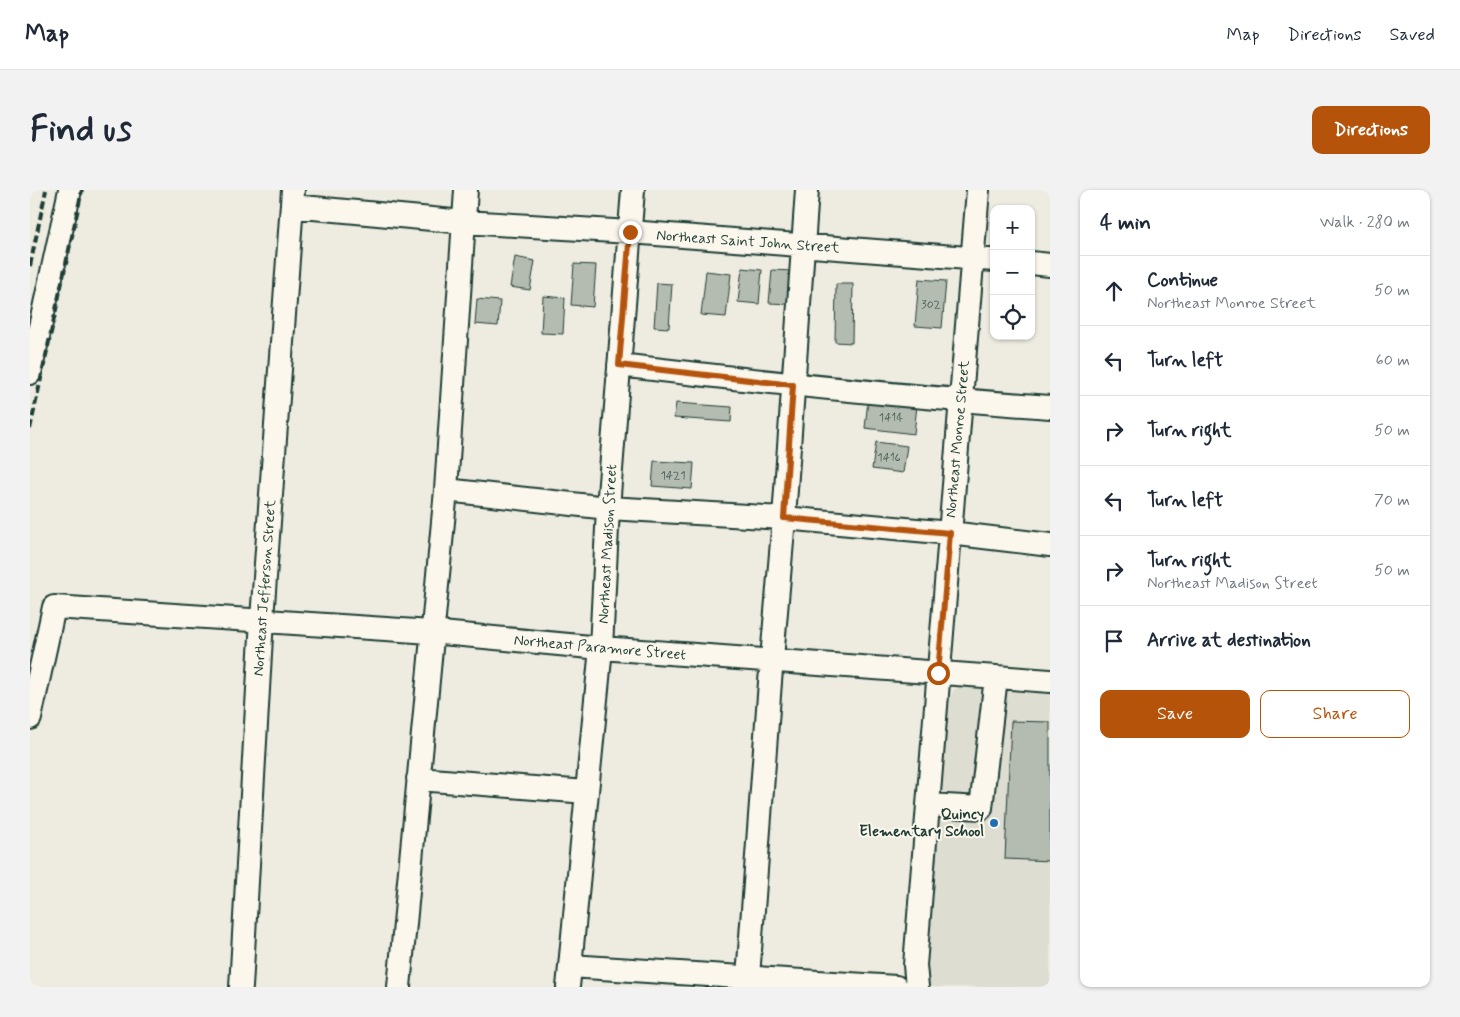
<!DOCTYPE html>
<html lang="en">
<head>
<meta charset="utf-8">
<style>
	:root { --surface:#fff; --page:#f2f2f3; --text:#1f2937; --muted:#747a83; --line:#e0e1e3; --accent:#b45309 }
	body { margin:0; font-family:Mynerve,sans-serif; background:var(--page); color:var(--text) }
	.controls { position:absolute; right:15px; top:15px; display:grid; overflow:hidden; border-radius:10px; box-shadow:0 1px 4px #0004 }
	.controls button { width:45px; height:45px; display:grid; place-items:center; padding:0; border:0; border-bottom:1px solid var(--line); background:var(--surface); color:var(--text); font:25px sans-serif }
	.stop { position:absolute; width:15px; height:15px; margin:-11px; border:4px solid #b45309; border-radius:50%; background:#fff }
	.stop.end { background:#b45309; border-color:#fff; box-shadow:0 1px 5px #0008 }
	.list { margin:0; padding:0; list-style:none }
	h2 { display:flex; justify-content:space-between; align-items:center; height:65px; margin:0; padding:0 20px; font-size:21px }
	h2 small { font-size:16px; font-weight:400; color:var(--muted) }
	.list li { display:grid; grid-template-columns:32px 1fr auto; gap:15px; align-items:center; box-sizing:border-box; height:70px; padding:0 20px; border-top:1px solid var(--line) }
	.list b { display:block; font-size:19px; white-space:nowrap }
	.list p { margin:0; font-size:16px; white-space:nowrap; color:var(--muted) }
	.list em { font-size:16px; font-style:normal; color:var(--muted) }
	.actions { display:flex; gap:10px; padding:15px 20px }
	.actions a { flex:1; padding:11px 0; border:1px solid var(--accent); border-radius:10px; text-align:center; font-size:18px; color:var(--accent) }
	.actions .main { background:var(--accent); color:#fff }
	.icon { flex:none; width:28px; height:28px; fill:none; stroke:currentColor; stroke-width:2; stroke-linecap:round; stroke-linejoin:round }
	.map { position:relative; flex:none; width:1020px; height:797px; overflow:hidden; border-radius:10px }
	header { display:flex; align-items:center; gap:30px; box-sizing:border-box; height:70px; padding:0 25px; background:var(--surface); border-bottom:1px solid var(--line) }
	header strong { font-size:24px }
	nav { display:flex; gap:28px; margin-inline-start:auto; font-size:18px }
	.intro { display:flex; align-items:center; justify-content:space-between; box-sizing:border-box; height:120px; padding:0 30px }
	h1 { margin:0; font-size:35px }
	.button { padding:12px 22px; border-radius:10px; background:var(--accent); color:#fff; font-size:18px; font-weight:700 }
	main { display:flex; gap:30px; padding:0 30px }
	aside { flex:1; background:var(--surface); border-radius:10px; box-shadow:0 1px 4px #0004 }
	.map>svg:first-child { display:block }
	.built { fill:#ddddd2 }
	.building { fill:#b4bbb0; stroke:#1f3d34 }
	.lines { fill:none; stroke-linecap:round; stroke-linejoin:round }
	.minor-casing { stroke:#1f3d34; stroke-width:26 }
	.minor { stroke:#fbf7ec; stroke-width:22 }
	.rail { stroke:#1f3d34; stroke-width:4; stroke-dasharray:8 4; stroke-linecap:butt }
	.route { stroke:#b45309; stroke-width:6 }
	.poi-dot { fill:#1f6fb2; stroke:#fbf7ec; stroke-width:2 }
	.labels { text-anchor:middle; stroke-width:4; stroke-linejoin:round; paint-order:stroke }
	.number-label { font-size:12px; fill:#445c53 }
	.street-label { font-size:15px; fill:#1f3d34; stroke:#fbf7ec }
	.poi-label { font-size:15px; font-weight:bold; fill:#1f3d34; stroke:#fbf7ec; text-anchor:end }
</style>
</head>
<body>
<header>
<strong>Map</strong>
<nav><a>Map</a><a>Directions</a><a>Saved</a></nav>
</header>
<div class="intro"><h1>Find us</h1><a class="button">Directions</a></div>
<main>
<div class="map">
<svg width="1020" height="797" viewBox="0 0 1020 797">
	<rect width="100%" height="100%" fill="#eeece1"/>
	<filter id="ink" filterUnits="userSpaceOnUse"><feTurbulence type="fractalNoise" baseFrequency=".02" numOctaves="2"/><feDisplacementMap in="SourceGraphic" scale="10" xChannelSelector="R" yChannelSelector="G"/><feConvolveMatrix kernelMatrix="1 2 1 2 8 2 1 2 1" color-interpolation-filters="sRGB"/></filter>
	<g filter="url(#ink)">
		<path class="built" d="M937,494l83,6v297h-120l-3,-7 -1,-34 23,-246 4,-9 5,-4z"/>
		<path class="building" d="M485,67l20,4 -5,29 -20,-3z
			M544,74l22,1 -3,42 -22,-2z
			M712,78l20,2 -3,34 -21,-2z
			M742,80l20,1 -2,33 -21,-1z
			M676,81l25,3 -5,43 -25,-2z
			M889,89l27,2 -4,47 -27,-2z
			M627,93l15,1 -3,44 -15,-1z
			M806,94h17l-1,59 -17,-1z
			M513,106l22,2 -2,36 -22,-1z
			M447,109l23,2 -2,25 -23,-2z
			M838,210l49,5 -3,29 -49,-6z
			M646,213l56,4 -1,15 -57,-4z
			M846,252l31,4 -4,27 -31,-4z
			M624,271l40,2 -2,26 -40,-3z
			M981,531l39,1v139l-45,-2z"/>
		<g class="lines">
			<defs>
				<path id="minor" d="M262,16l172,16 166,10 364,28
					M1001,73l19,2
					M589,175c144,17 287,32 431,42
					M0,183l40,-183
					M416,300l162,18 176,10 166,15 100,12
					M0,528l24,-111 377,25 170,16 449,33
					M388,589l169,13
					M898,615l53,3 15,-131
					M540,776l326,21
					M718,787l22,-295 14,-164 23,-328
					M211,797l21,-368 31,-429
					M369,797l47,-497 20,-300
					M538,797l33,-339 7,-140 25,-318
					M887,797l-2,-22 63,-775"/>
			</defs>
			<use href="#minor" class="minor-casing"/>
			<use href="#minor" class="minor"/>
			<path class="rail" d="M0,76l16,-76
				M0,239l52,-239"/>
		</g>
	</g>
	<g class="lines" filter="url(#ink)">
		<path class="route" d="M600,42l-11,133 174,20 -9,133 166,15 -12,140"/>
	</g>
	<circle class="poi-dot" cx="964" cy="633" r="5"/>
	<g class="labels">
		<g class="number-label">
			<text x="901" y="118">302</text>
			<text x="861" y="231">1414</text>
			<text x="859" y="271">1416</text>
			<text x="643" y="289">1421</text>
		</g>
		<g class="street-label">
			<text transform="translate(718 51) rotate(4)" y="5">Northeast Saint John Street</text>
			<text transform="translate(927 249) rotate(-85)" y="5">Northeast Monroe Street</text>
			<text transform="translate(577 354) rotate(-87)" y="5">Northeast Madison Street</text>
			<text transform="translate(234 398) rotate(-86)" y="5">Northeast Jefferson Street</text>
			<text transform="translate(570 457) rotate(5)" y="5">Northeast Paramore Street</text>
		</g>
		<g class="poi-label">
			<text x="954" y="629">Quincy<tspan x="954" dy="17">Elementary School</tspan></text>
		</g>
	</g>
</svg>
<div class="controls">
<button>+</button>
<button>−</button>
<button><svg class="icon" aria-label="locate" viewBox="0 0 24 24"><circle cx="12" cy="12" r="6"/><path d="M12 2v4M12 18v4M2 12h4M18 12h4"/></svg></button>
</div>
<div class="stop" style="left:908px;top:483px"></div>
<div class="stop end" style="left:600px;top:42px"></div>
</div>
<aside>
<h2>4 min<small>Walk · 280 m</small></h2>
<ul class="list">
<li><svg class="icon" aria-label="ahead" viewBox="0 0 24 24"><path d="M12 20V5M6 11l6-6 6 6"/></svg><div><b>Continue</b><p>Northeast Monroe Street</p></div><em>50 m</em></li>
<li><svg class="icon" aria-label="left" viewBox="0 0 24 24"><path d="M17 20v-9H6M10 6l-5 5 5 5"/></svg><div><b>Turn left</b></div><em>60 m</em></li>
<li><svg class="icon" aria-label="right" viewBox="0 0 24 24"><path d="M7 20v-9h11M14 6l5 5-5 5"/></svg><div><b>Turn right</b></div><em>50 m</em></li>
<li><svg class="icon" aria-label="left" viewBox="0 0 24 24"><path d="M17 20v-9H6M10 6l-5 5 5 5"/></svg><div><b>Turn left</b></div><em>70 m</em></li>
<li><svg class="icon" aria-label="right" viewBox="0 0 24 24"><path d="M7 20v-9h11M14 6l5 5-5 5"/></svg><div><b>Turn right</b><p>Northeast Madison Street</p></div><em>50 m</em></li>
<li><svg class="icon" aria-label="arrive" viewBox="0 0 24 24"><path d="M6 21V4h12l-3 4 3 4H6"/></svg><div><b>Arrive at destination</b></div></li>
</ul>
<div class="actions"><a class="main">Save</a><a>Share</a></div>
</aside>
</main>
</body>
</html>
